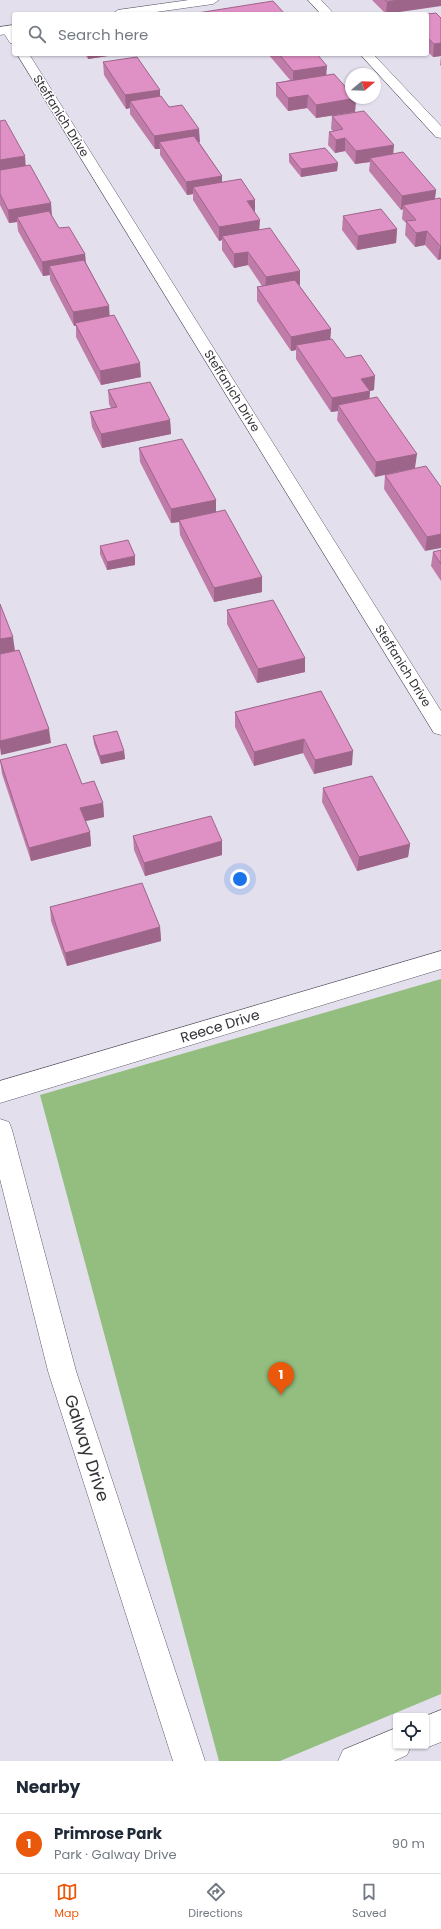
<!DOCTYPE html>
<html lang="en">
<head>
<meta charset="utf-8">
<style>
	:root { --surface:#fff; --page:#f6f6f7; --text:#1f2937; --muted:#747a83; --line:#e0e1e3; --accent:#ea580c }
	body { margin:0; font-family:Poppins,sans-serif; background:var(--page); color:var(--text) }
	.controls { position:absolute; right:12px; bottom:12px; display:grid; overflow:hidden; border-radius:4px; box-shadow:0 1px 3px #0004 }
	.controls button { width:36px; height:36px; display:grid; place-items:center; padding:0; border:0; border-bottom:1px solid var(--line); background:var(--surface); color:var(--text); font:20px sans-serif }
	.compass { position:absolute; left:345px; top:68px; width:36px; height:36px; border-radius:50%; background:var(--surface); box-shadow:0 1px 3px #0004; rotate:71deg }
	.you { position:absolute; left:240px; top:879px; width:14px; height:14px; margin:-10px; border:3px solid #fff; border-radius:50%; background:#1a73e8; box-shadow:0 0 0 6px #1a73e833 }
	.badge { display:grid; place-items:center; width:26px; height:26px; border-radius:50%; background:var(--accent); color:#fff; font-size:13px; font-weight:700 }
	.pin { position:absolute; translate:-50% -33px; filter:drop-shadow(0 1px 2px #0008) }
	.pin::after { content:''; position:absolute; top:21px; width:14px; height:12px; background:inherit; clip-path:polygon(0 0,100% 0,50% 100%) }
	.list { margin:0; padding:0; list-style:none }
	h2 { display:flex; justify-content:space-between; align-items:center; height:52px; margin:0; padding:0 16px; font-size:17px }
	h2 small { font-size:13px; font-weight:400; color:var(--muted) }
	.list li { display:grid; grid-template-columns:26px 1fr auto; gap:12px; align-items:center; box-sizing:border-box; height:60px; padding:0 16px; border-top:1px solid var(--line) }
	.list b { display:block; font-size:15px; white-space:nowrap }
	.list p { margin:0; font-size:13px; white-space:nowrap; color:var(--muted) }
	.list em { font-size:13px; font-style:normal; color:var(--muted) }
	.icon { flex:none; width:22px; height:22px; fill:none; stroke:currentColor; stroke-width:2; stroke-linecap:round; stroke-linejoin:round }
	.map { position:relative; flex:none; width:441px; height:1761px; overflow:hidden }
	.search { position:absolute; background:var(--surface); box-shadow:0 1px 3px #0004; left:12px; right:12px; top:12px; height:44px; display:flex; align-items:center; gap:10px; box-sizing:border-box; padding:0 14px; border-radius:4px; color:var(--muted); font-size:15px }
	.sheet { height:112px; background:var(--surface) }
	nav { display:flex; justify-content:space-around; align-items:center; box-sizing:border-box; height:56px; border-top:1px solid var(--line); background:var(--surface); font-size:11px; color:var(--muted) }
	nav a { display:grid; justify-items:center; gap:2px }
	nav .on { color:var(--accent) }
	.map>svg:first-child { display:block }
	.green { fill:#93be7f }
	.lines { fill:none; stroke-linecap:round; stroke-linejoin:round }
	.minor-casing { stroke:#605c68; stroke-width:1 }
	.tertiary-casing { stroke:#605c68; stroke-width:1 }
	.minor { fill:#fff; fill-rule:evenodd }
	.tertiary { fill:#fff; fill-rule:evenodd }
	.wall { fill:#c07ca9 }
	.shaded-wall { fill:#9c6589 }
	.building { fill:#df90c4; stroke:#9c6589 }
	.labels { text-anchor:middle; stroke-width:3; stroke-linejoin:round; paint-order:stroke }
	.far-street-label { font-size:12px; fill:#343237; stroke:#fff }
	.street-label { font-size:14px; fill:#343237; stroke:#fff }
	.near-street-label { font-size:17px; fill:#343237; stroke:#fff }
</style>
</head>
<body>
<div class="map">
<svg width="441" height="1761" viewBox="0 0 441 1761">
	<rect width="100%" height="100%" fill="#e4dfed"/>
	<path class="green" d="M441,979v715l-161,67h-61l-179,-666z"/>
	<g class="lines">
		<defs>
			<path id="minor" d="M308,0h13l13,14h-13z
				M8,26l6,4v14l-4,-1 -8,-13z
				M17,54h12l412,657v24l-7,-2z
				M360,54h13l68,72v12l-5,-1z
				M441,951v18l-441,134v-22z
				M0,1119l9,3 3,8 64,241 129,390h-32l-125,-390 -48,-192z
				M441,1710v32l-15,6 -5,-2h5v-30z
				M396,1728v18h15l-4,9 -13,6h-56l5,-11z"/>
			<path id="tertiary" d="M189,0h30l-6,4 -71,10h-30l6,-4z
				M14,25v8l-14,2v-8z"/>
		</defs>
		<use href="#minor" class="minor-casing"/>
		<use href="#tertiary" class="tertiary-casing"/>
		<use href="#minor" class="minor"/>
		<use href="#tertiary" class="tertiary"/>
	</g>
	<path class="wall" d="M372,0h69l-53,14h-2z
		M427,14l14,4v48l-1,-1 1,-9 -8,1 -6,-6z
		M85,54h36l-33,5z
		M268,54h49l9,21 30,23 -1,14 -39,6 -9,-10 -19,3 -12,-15v-13l14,-3z
		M103,62l57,34 40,46h-1l23,34v6l33,31 4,17 72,99 -1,10 16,19 28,32 -4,1 -1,8 46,69 -40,9 -38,-57 1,-9 -7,1 -35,-53v-9l-5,1 -34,-50v-14l5,-1 -14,-21 -14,3 -12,-18v-10l-3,1 -26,-41v-6l-6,1 -27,-40v-6h-5l-25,-35v-6l-4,1 -22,-34z
		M332,116l61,38 43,36 -1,9 6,60 -3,1 -13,-15 -10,2 -10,-12 1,-12 -4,-4 1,-10 -2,1 -32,-39 1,-9 -15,2 -10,-13 -10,2 -7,-8 1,-13 4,-1 -2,-2z
		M0,121l26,45 26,50 7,12 26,26 1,9 23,43v10l32,61 -40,8 -25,-48v-11h-2l-24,-46v-5l-7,1 -25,-45 -1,-9 -8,1 -9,-18z
		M289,154l49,9 -1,8 -36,6 -12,-15z
		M343,216l54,13 -1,14 -39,7 -15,-20z
		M108,390l62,30 1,14 -69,14 -10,-21 -2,-15 21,-4 -2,-4z
		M139,448l77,52v12l46,65v15l-48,10 -34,-67 -1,-13 -8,1 -31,-61z
		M385,475l56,12 -16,64 -41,-62z
		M100,546l35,19 -28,5 -7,-16z
		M441,550v31l-10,-15 2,-14z
		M227,610l78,62 -48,11 -30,-59z
		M321,691l31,74 -38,9 -11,-21 -49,13 -19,-39v-15z
		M93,736l31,15 1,8 -24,5 -7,-20z
		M0,760l82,24 21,19 1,14 -19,4 5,11 1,14 -60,15 -29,-87z
		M323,788l87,56 -2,13 -51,14 -35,-69z
		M133,836l89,19 -77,21 -11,-26z
		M50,907l110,20 1,14 -94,25 -16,-45z"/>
	<path class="shaded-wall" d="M398,0h43v6l-55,8 1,-12z
		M441,43v13l-8,1 1,-13z
		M88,54h33l-33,5z
		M327,66l-1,13 -33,5v-13z
		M160,90v13l-30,-2v7l-4,1 -1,-14z
		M308,95l-1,13 -19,3v-13z
		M356,98l-1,14 -39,6v-13z
		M199,129l1,13 -36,6 -5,-6 1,7h-5l-1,-13z
		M345,138v13l-10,2 1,-13z
		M394,145l-1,13h-23v4l-15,2 1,-13z
		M25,156l1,13 -26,5v-14z
		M338,163l-1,8 -36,6v-8z
		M222,176v13l-29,-2v7l-6,1 -1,-13z
		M436,190l-2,14 -31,1v4l-2,1 1,-14z
		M255,200v13l-8,-12z
		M51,203l1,13 -35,1v5l-8,1 -1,-13z
		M260,220l-1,14 -37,2v4l-3,1v-14z
		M397,229l-1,14 -39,7 1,-14z
		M427,231l-2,14 -10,2 1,-14z
		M440,246h1v13l-3,1z
		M248,252v13l-14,3v-14z
		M85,254l1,14 -37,-2 1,9 -7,1 -1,-14z
		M300,271v14l-35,6 1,-14z
		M109,306l1,14 -35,3 1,3h-2l-1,-14z
		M331,329l-1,14 -34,2v5l-5,1v-14z
		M140,363l1,14 -40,8 -1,-14z
		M375,376l-1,14 -4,1 -1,14h-31v6l-7,1 1,-14 29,-19z
		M170,420l1,14 -69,14 -1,-14z
		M417,454l-2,14 -40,9 1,-15z
		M216,500v14l-37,6v2l-8,1v-14z
		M441,534v14l-16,3 2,-14z
		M135,556v9l-28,5v-8z
		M262,577v15l-48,10v-14z
		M13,637l2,14 -15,3v-15z
		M305,658v14l-48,11 1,-14z
		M49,729l2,14 -50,12 -1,-8v-6z
		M304,739l-1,14 -49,13v-14z
		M124,751l1,8 -24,5 -1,-8z
		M353,751l-1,14 -38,9 1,-14z
		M103,803l1,14 -22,5 -2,-14z
		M90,832l1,14 -60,15 -2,-13z
		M222,841v14l-77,21 -1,-13z
		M410,844l-2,13 -51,14 2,-14z
		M160,927l1,14 -94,25 -2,-13z"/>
	<path class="building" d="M385,0h13l-11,2z
		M273,1l12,13h-94z
		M436,13l5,5v25l-7,1 -7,-7v-23z
		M279,54h38l10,12 -34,5z
		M137,57l23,33 -35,5 -22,-33z
		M334,74l17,19v5h5l-40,7 -8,-10 -20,3 -12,-15z
		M161,96l8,11 13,-2 17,24 -45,7 -24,-35z
		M364,111l30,34 -38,6 -11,-13 -9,2 -7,-8 14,-3 -11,-13z
		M5,120l20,36 -25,4v-39z
		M194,136l28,40 -36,6 -27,-40z
		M325,148l13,15 -37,6 -12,-15z
		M403,152l33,38 -34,6 -32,-38z
		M30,165l21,38 -43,7 -8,-16v-24z
		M241,179l14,21 -8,1 13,19 -41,7 -26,-40z
		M440,198l1,2v46h-1l-13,-15 -11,2 -10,-12 10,-1 -13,-15z
		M381,209l16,20 -39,7 -15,-20z
		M49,211l10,17 10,-1 16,27 -43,8 -25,-45z
		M270,228l30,43 -34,6 -18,-25 -14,2 -12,-18z
		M84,260l25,46 -36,6 -24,-46z
		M295,280l36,49 -40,8 -34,-50z
		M114,315l26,48 -40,8 -25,-48z
		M332,339l14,19 15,-3 14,21 -14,3 9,12 -38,7 -36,-53z
		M150,382l20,38 -69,14 -11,-22 27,-5 -9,-17z
		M377,397l40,57 -41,8 -38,-57z
		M182,439l34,61 -45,9 -32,-61z
		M426,466l15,21v47l-14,3 -42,-62z
		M225,510l37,67 -48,11 -35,-68z
		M128,540l7,16 -28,6 -7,-16z
		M441,550v14l-8,-12z
		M273,600l32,58 -47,11 -31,-59z
		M0,604l13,33 -13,2z
		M19,650l30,79 -49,12v-87z
		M321,691l32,60 -38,9 -11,-21 -50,13 -19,-40z
		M117,731l7,20 -24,5 -7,-20z
		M66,744l16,40 12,-3 9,22 -23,5 10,24 -61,16 -29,-88z
		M372,776l38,68 -51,13 -36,-69z
		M211,816l11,25 -78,22 -11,-27z
		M142,883l18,44 -95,26 -15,-46z"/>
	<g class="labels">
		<g class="far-street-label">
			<text transform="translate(61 116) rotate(58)" y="4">Steffanich Drive</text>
			<text transform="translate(232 391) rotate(58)" y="4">Steffanich Drive</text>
			<text transform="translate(403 666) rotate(58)" y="4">Steffanich Drive</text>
		</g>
		<g class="street-label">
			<text transform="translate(220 1026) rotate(-17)" y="5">Reece Drive</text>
		</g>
		<g class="near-street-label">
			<text transform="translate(87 1448) rotate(72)" y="6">Galway Drive</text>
		</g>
	</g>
</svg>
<div class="controls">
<button><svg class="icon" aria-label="locate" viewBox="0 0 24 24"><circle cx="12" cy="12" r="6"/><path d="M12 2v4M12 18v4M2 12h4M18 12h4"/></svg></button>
</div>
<svg class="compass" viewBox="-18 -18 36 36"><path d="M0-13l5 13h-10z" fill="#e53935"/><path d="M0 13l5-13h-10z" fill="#747a83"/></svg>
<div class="you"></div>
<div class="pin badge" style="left:281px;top:1395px">1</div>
<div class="search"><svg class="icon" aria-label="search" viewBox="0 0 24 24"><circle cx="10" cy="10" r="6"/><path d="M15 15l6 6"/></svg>Search here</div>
</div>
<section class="sheet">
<h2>Nearby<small></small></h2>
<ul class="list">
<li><span class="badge">1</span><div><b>Primrose Park</b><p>Park · Galway Drive</p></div><em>90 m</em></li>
</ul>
</section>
<nav>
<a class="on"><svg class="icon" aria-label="map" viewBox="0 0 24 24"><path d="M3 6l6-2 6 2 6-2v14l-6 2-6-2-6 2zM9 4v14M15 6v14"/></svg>Map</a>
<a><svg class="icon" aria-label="directions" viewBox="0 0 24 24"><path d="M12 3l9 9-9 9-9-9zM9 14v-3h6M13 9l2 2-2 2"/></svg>Directions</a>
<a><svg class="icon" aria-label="saved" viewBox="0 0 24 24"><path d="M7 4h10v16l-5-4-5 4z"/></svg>Saved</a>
</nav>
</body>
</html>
